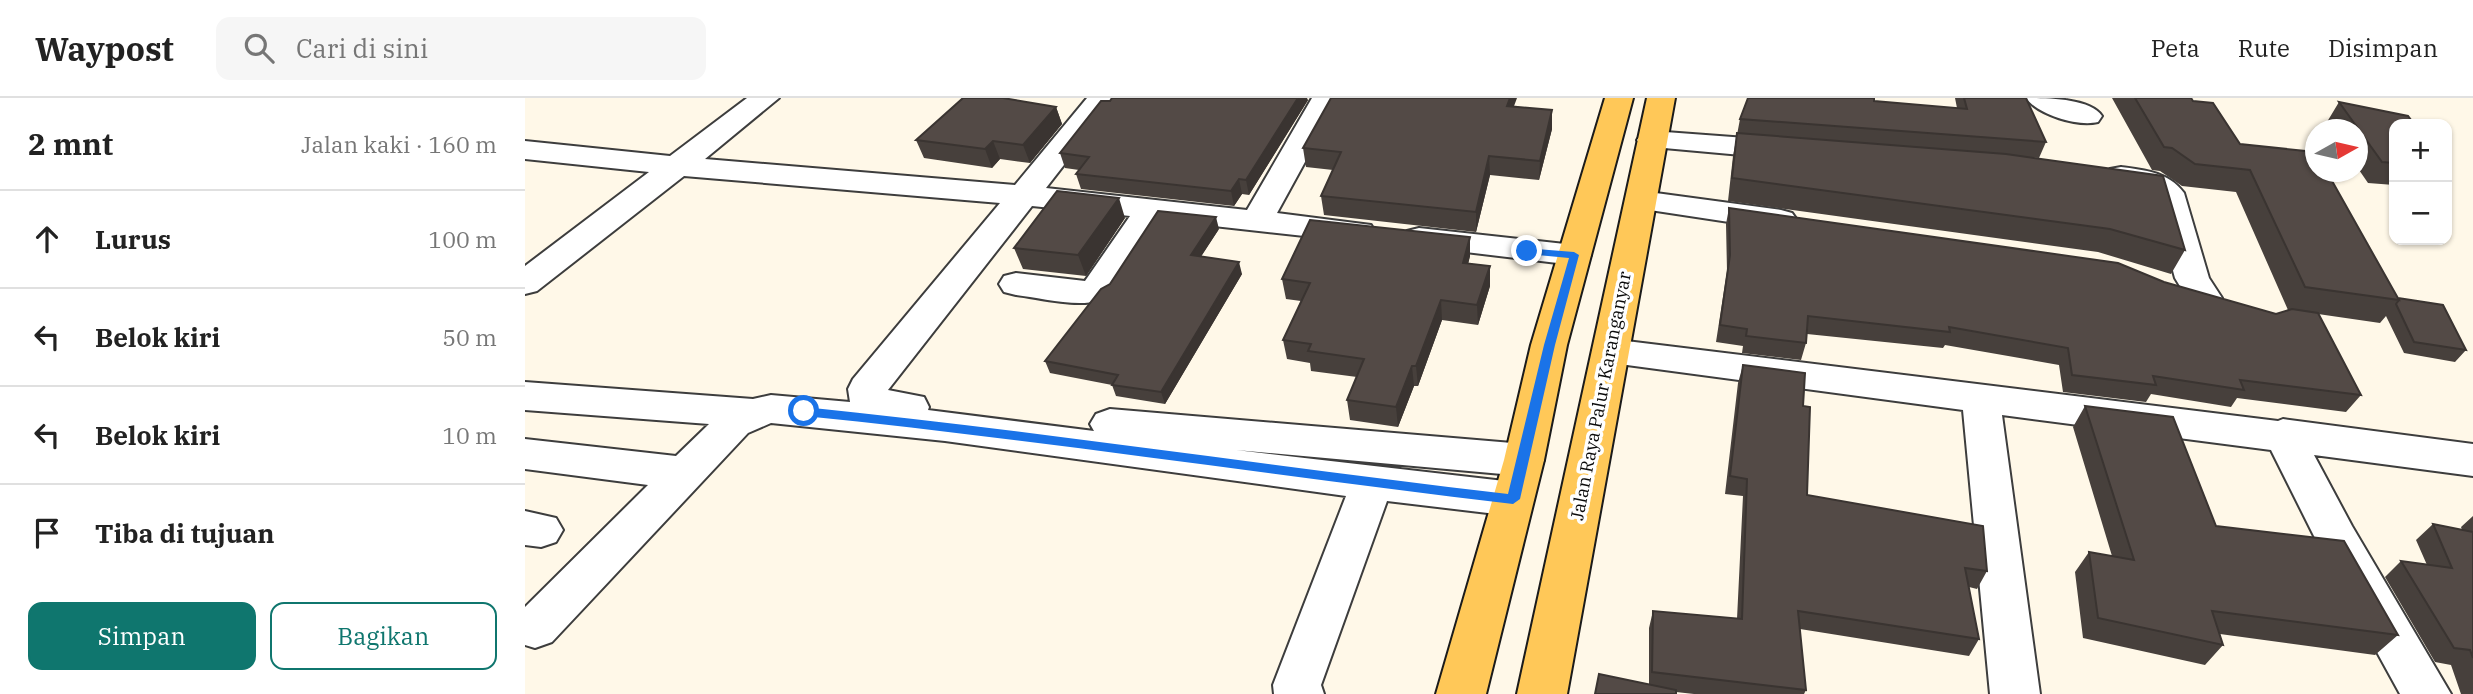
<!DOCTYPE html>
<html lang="id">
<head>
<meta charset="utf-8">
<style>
	:root { --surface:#fff; --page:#f6f6f6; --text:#222; --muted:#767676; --line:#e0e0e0; --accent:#0f766e }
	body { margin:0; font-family:"IBM Plex Serif",serif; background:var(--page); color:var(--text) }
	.controls { position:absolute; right:21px; top:21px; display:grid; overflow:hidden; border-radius:14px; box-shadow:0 2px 5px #0004 }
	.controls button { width:63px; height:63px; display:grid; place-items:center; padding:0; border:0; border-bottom:2px solid var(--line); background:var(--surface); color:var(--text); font:35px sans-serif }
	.compass { position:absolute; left:1780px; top:21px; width:63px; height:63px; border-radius:50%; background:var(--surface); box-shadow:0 2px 5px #0004; rotate:82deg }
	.stop { position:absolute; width:21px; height:21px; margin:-16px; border:5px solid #1a73e8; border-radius:50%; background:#fff }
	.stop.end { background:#1a73e8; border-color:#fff; box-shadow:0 2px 7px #0008 }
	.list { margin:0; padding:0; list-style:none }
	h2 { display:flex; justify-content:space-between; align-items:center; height:91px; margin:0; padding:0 28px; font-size:30px }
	h2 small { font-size:23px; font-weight:400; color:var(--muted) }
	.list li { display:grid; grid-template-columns:46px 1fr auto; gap:21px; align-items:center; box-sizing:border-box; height:98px; padding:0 28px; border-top:2px solid var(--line) }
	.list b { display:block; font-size:26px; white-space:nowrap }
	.list em { font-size:23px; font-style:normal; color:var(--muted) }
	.actions { display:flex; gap:14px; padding:21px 28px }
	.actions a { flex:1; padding:16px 0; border:2px solid var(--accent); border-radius:14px; text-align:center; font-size:24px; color:var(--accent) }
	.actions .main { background:var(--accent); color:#fff }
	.icon { flex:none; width:38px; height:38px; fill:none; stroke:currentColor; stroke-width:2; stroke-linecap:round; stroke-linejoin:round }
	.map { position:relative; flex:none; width:1948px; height:596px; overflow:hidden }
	header { display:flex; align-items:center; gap:42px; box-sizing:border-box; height:98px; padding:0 35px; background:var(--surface); border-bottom:2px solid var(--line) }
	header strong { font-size:33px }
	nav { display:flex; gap:38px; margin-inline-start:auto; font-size:24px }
	.search { width:490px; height:63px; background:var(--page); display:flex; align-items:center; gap:18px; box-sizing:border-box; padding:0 24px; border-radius:14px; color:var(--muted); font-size:26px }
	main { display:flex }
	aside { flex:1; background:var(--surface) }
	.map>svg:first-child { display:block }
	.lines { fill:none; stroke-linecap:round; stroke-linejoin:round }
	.minor-casing { stroke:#3d3d3d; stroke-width:4 }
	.major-casing { stroke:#1b1b1b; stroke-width:4 }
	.minor { fill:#fff; fill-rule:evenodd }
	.major { fill:#ffc858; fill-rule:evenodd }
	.wall { fill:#47403c }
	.shaded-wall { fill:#3a3431 }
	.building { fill:#534a46; stroke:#3a3431; stroke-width:2 }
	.route { fill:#1a73e8 }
	.labels { text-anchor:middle; stroke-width:7; stroke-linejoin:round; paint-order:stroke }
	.street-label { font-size:18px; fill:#0a0a0a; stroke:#fff }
</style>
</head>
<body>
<header>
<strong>Waypost</strong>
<div class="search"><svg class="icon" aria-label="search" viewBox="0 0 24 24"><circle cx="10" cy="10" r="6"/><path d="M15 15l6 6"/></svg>Cari di sini</div>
<nav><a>Peta</a><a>Rute</a><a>Disimpan</a></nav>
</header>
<main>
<aside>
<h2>2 mnt<small>Jalan kaki · 160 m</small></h2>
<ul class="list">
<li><svg class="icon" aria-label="ahead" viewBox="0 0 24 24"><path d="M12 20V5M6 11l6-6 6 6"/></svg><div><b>Lurus</b></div><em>100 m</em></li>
<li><svg class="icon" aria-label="left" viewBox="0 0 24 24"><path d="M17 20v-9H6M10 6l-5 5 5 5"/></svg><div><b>Belok kiri</b></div><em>50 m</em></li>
<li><svg class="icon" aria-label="left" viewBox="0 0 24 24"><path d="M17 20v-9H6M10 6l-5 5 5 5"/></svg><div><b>Belok kiri</b></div><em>10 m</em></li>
<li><svg class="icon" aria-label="arrive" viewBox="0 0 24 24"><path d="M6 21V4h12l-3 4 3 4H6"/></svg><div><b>Tiba di tujuan</b></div></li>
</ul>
<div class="actions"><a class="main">Simpan</a><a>Bagikan</a></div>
</aside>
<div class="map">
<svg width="1948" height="596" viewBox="0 0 1948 596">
	<rect width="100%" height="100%" fill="#fff8e8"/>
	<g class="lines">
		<defs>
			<path id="minor" d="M222,0h32l-74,61 310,26 72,-87h29l-70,90 201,22 65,-112h28l-63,115 94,12 4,7 -4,7 -12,3 -199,-22 -48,74c-20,18 -69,4 -96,1l-12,-3 -5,-8 5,-8 12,-3 69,8 45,-65 -98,-10 -144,184 36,7 5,10 -1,3 166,21 -4,-7 6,-10 14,-5 414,35 14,5 6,11 -6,11 -14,5 -288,-26 277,32 15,5 6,12 -6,12 -15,5 -126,-15 -66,184 3,9h-50l-1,-9 73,-189 -401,-55 -174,-18 -23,10 -196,209 -17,6 -10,-3v-38l123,-122 -123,-16v-30l151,17 33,-32 -184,-14v-28l228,17 18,-4 79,7 -2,-13 5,-10 147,-176 -316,-27 -147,115 -12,3v-28l124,-94 -124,-13v-18l145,15z
				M1501,0c20,0 64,0 76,18l-4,6c-20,5 -60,-7 -72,-24z
				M1127,33l134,10 11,3 4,6 -4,6 -11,3 -144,-13 -5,-6 5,-6z
				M1596,69c23,3 48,5 63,26l25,85 13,20 -6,8 -12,3 -12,-3 -17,-28 -22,-81 -14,-9 -29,-5 -4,-7 4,-7z
				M1116,93l140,19 11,3 5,7 -5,7 -11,3 -151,-23 -5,-7 5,-7z
				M894,130l155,17 12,3 5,7 -5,7 -12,3 -167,-20 -4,-7 4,-7z
				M1085,241l668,82 5,-2 190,25v32l-159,-21 38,71 99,168h-51l-78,-142 -51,-102 -269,-35 38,279h-50l-27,-284 -366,-49 -5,-9 5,-9z
				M0,413l31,7 7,12 -7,12 -15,5 -16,-2z"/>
			<path id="major" d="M1080,0h28l-66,247 -23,115 -58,234h-50l68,-234 27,-115z
				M1122,0h28l-108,596h-50z"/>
		</defs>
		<use href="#minor" class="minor-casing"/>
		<use href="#major" class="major-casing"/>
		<use href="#minor" class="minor"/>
		<use href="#major" class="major"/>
	</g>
	<path class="wall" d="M1430,0h71l20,44 -7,16 -13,-1 159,93 -14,24 -73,-22 -370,-51 5,-45 7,-37 134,-18 83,7z
		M1587,0h79l2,3 47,43 158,154 68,52 -11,12 -51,-9 -18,-37 -6,7 -62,-9 43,81 -15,17 -109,-14 -6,9 -80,-13 -5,8 -83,-10 -4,-27 -114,-20 -2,3 -136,-14 -1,9 -5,17 -59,-7 1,-7 -27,-4 11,-71 -1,-47 3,-16 435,74 112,32 12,-4 -52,-118 -54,-6 -22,-15 -8,-1z
		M783,2l-59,95 -7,-1 -8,12 -153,-17 -5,-15 3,-4 -14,-2 -5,-15 50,-52z
		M1814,4l55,22v61l-26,-2 -11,-16v-37h-25l-5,-8z
		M531,9l6,17 -32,39 -30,-4 -8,9 -68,-10 -8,-18z
		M988,9l39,22 -13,51 -49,-5 -14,57 -152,-17 -3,-19 12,-26 -27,-3 -3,-19z
		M600,120l-39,58 -63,-7 -9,-21z
		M694,131l-18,27 41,18 -77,130 -49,-8 -4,-11 -62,-12 -5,-12z
		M945,139v19l-2,7 22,23 -12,39 -36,-5 -24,66h-4l-16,41 -48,-7 -3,-20 10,-23 -46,-6 -1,-8 -23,-4 -4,-19 18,-39 -15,-2 -4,-20z
		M1218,267l60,41 4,89 180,76 -10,18 -8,-2 10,52 -10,17 -169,-27 6,61 -2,4h-110l-18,-2 -27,-8v-56l4,-17 84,8 6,-123 -18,-2 13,-111z
		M1560,308l131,120 182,109 -23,20 -155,-21 3,11 -18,20 -122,-27 -8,-66 14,-20 23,4 -39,-129z
		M1948,418v178h-12l-10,-29 -16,-3 -50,-85 16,-16 26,4 -11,-25 17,-16 29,6 -1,-3z"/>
	<path class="shaded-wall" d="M773,0h9l1,2 -59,95 -3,-15z
		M985,0h7l-10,27v-19z
		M531,9l6,17 -32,39 -7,-18z
		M1027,12v19l-13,51 1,-19z
		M468,43l7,18 -8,9 -7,-19z
		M964,58l1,19 -14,57v-20z
		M714,81l3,15 -8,12 -3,-15z
		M594,100l6,20 -39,58 -8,-21z
		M691,119l3,12 -24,37 -4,-11z
		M945,139v19l-6,26 -1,-19z
		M714,164l3,12 -77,130 -4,-12z
		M965,168v20l-12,39 -1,-20z
		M916,202l1,20 -24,66 -2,-20z
		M887,268l2,20 -16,41 -2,-20z"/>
	<path class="building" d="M438,0h40l53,9 -33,38 -30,-4 -8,8 -69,-9z
		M587,0h186l-52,82 -7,-1 -8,12 -155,-17 13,-17 -29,-4 41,-52h9z
		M806,0h179l-3,8 45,4 -12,51 -51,-5 -13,56 -155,-16 20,-44 -38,-4z
		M1223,0h126v3l93,8 -3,-11h62l20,44 -306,-23z
		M1610,0h56l2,3 20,2 27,41 75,8v20h12l72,128 -94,-13 -55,-117 -55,-6 -23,-16 -8,-1z
		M1814,4l69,14 6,8h-20v39l-12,-1z
		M1212,35l269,21 157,22 22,74 -75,-21 -378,-51z
		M532,93l62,7 -41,57 -64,-7z
		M1204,110l389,55 46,19 112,32 16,-5 26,4 43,82 -121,-15 4,10 -91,-14 3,9 -84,-10 -4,-27 -119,-21 1,5 -142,-16 -2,27 -60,-7 1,-7 -27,-4 10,-70z
		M633,113l58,6 -25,38 48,7 -78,130 -49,-7 6,-10 -73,-14 56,-72 9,-5z
		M785,122l160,17 -7,26 27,3 -13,39 -36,-5 -25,66h-4l-16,41 -49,-7 17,-41 -56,-8 3,-7 -28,-4 27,-57 -28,-4z
		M1873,200l45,7 23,45 -52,-8 -18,-38 3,-4z
		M1218,267l62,8 -2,33 7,1 -3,88 176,31 4,45 -22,-3 14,71 -181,-28 8,79 -154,-18 1,-61 89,8 5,-140 -17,-3z
		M1560,308l88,11 43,109 128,15 54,94 -186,-24 11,34 -125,-27 -9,-66 45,8z
		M1908,426l40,8v126l-3,-8 -16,-2 -53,-87 51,7z
		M1074,576l77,16v4h-81z"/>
	<path class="route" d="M999,150l50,4 5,3 -24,90 -35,154 -7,5c-236,-28 -472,-64 -709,-88l-6,-5 6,-4c235,24 469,60 704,87l36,-149 25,-87 -42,-4 -3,-1z"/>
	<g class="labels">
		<g class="street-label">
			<text transform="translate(1076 298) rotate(-79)" y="6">Jalan Raya Palur Karanganyar</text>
		</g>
	</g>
</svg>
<div class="controls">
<button>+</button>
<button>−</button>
</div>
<svg class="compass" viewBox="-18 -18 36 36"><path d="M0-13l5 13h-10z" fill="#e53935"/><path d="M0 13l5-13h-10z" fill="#767676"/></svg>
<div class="stop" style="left:279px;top:313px"></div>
<div class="stop end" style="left:1002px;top:153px"></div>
</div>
</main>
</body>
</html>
